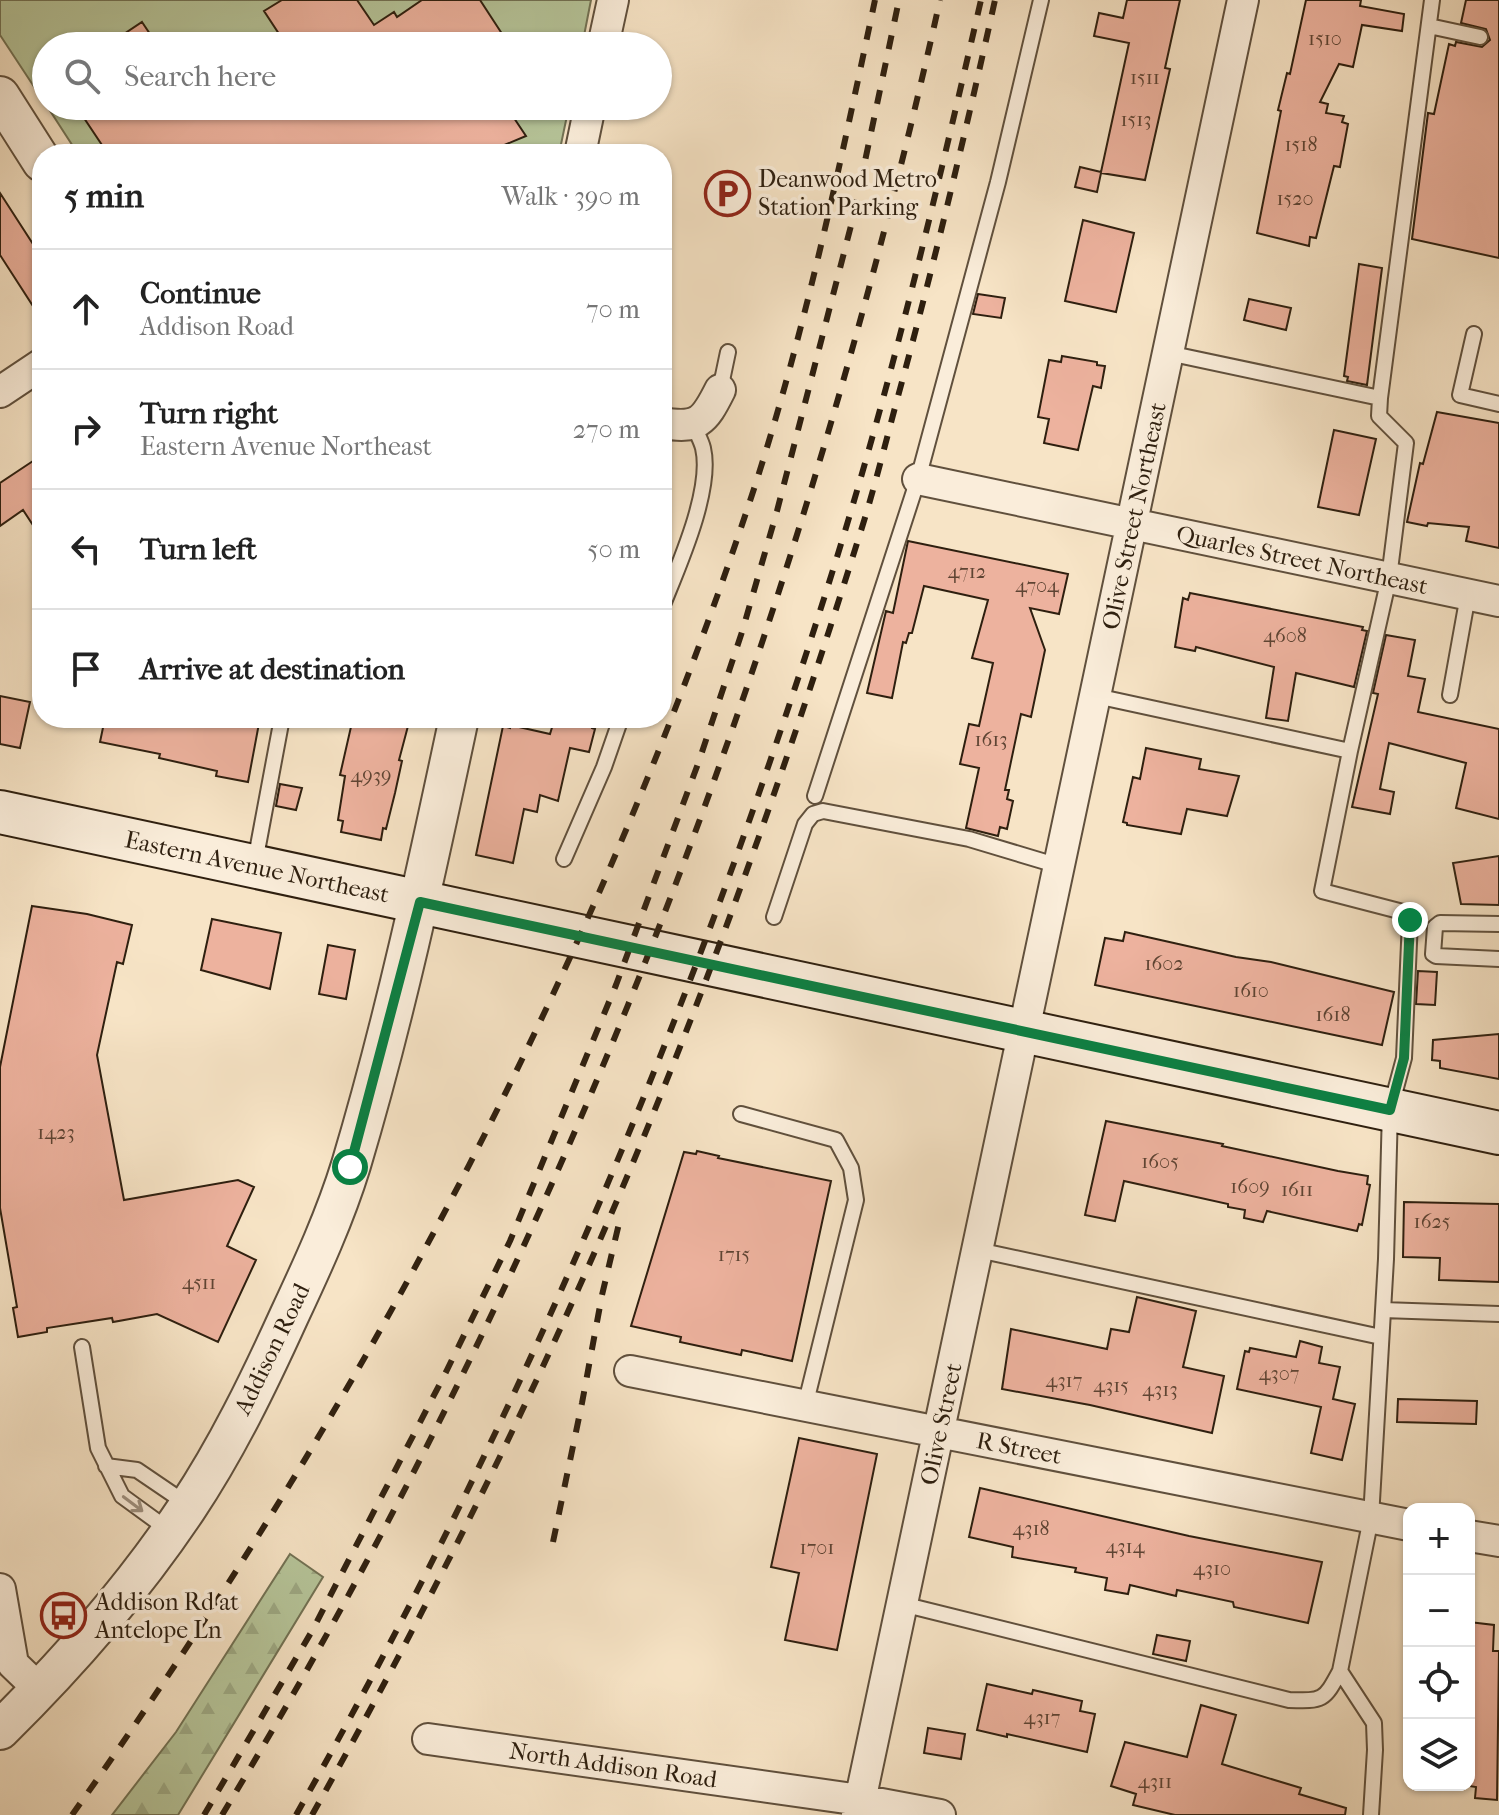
<!DOCTYPE html>
<html lang="en">
<head>
<meta charset="utf-8">
<style>
	:root { --surface:#fff; --page:#f6f6f6; --text:#222; --muted:#767676; --line:#e0e0e0 }
	body { margin:0; font-family:"IM FELL French Canon",serif; background:var(--page); color:var(--text) }
	.controls { position:absolute; right:24px; bottom:24px; display:grid; overflow:hidden; border-radius:16px; box-shadow:0 2px 6px #0004 }
	.controls button { width:72px; height:72px; display:grid; place-items:center; padding:0; border:0; border-bottom:2px solid var(--line); background:var(--surface); color:var(--text); font:40px sans-serif }
	.stop { position:absolute; width:24px; height:24px; margin:-18px; border:6px solid #0b8043; border-radius:50%; background:#fff }
	.stop.end { background:#0b8043; border-color:#fff; box-shadow:0 2px 8px #0008 }
	.list { margin:0; padding:0; list-style:none }
	h2 { display:flex; justify-content:space-between; align-items:center; height:104px; margin:0; padding:0 32px; font-size:34px }
	h2 small { font-size:26px; font-weight:400; color:var(--muted) }
	.list li { display:grid; grid-template-columns:52px 1fr auto; gap:24px; align-items:center; box-sizing:border-box; height:120px; padding:0 32px; border-top:2px solid var(--line) }
	.list b { display:block; font-size:30px; white-space:nowrap }
	.list p { margin:0; font-size:26px; white-space:nowrap; color:var(--muted) }
	.list em { font-size:26px; font-style:normal; color:var(--muted) }
	.icon { flex:none; width:44px; height:44px; fill:none; stroke:currentColor; stroke-width:2; stroke-linecap:round; stroke-linejoin:round }
	.map { position:relative; flex:none; width:1499px; height:1815px; overflow:hidden }
	.search { position:absolute; background:var(--surface); box-shadow:0 2px 6px #0004; left:32px; top:32px; width:640px; height:88px; display:flex; align-items:center; gap:20px; box-sizing:border-box; padding:0 28px; border-radius:44px; color:var(--muted); font-size:30px }
	.panel { position:absolute; background:var(--surface); box-shadow:0 2px 6px #0004; left:32px; top:144px; width:640px; height:584px; border-radius:32px }
	.map>svg:first-child { display:block }
	.green { fill:#b6c59a; stroke:#727254; stroke-width:2 }
	.forest { fill:url(#forest-firs); stroke:#727254; stroke-width:2 }
	.building { fill:#edb29e; stroke:#2e1f0f; stroke-width:2 }
	.lines { fill:none; stroke-linecap:round; stroke-linejoin:round }
	.service-casing { stroke:#60503d; stroke-width:18 }
	.minor-casing { stroke:#60503d; stroke-width:34 }
	.tertiary-casing { stroke:#60503d; stroke-width:42 }
	.secondary-casing { stroke:#2e1f0f; stroke-width:46 }
	.service { stroke:#faedda; stroke-width:14 }
	.minor { stroke:#faedda; stroke-width:30 }
	.tertiary { stroke:#faedda; stroke-width:38 }
	.secondary { stroke:#faedda; stroke-width:42 }
	.rail { stroke:#2e1f0f; stroke-width:6; stroke-dasharray:14 14; stroke-linecap:butt }
	.oneway { stroke:#9e907f }
	.route { stroke:#0b8043; stroke-width:10 }
	.labels { text-anchor:middle; stroke-width:7; stroke-linejoin:round; paint-order:stroke }
	.number-label { font-size:20px; fill:#5e4433 }
	.poi-label { font-size:24px; fill:#2e1f0f; stroke:#faedda; text-anchor:start }
	.street-label { font-size:24px; fill:#2e1f0f; stroke:#faedda }
</style>
</head>
<body>
<div class="map">
<svg width="1499" height="1815" viewBox="0 0 1499 1815">
	<defs>
		<pattern id="forest-firs" width="22" height="20" patternUnits="userSpaceOnUse" patternTransform="scale(2)"><rect width="22" height="20" fill="#b6c59a"/><path d="M5 1l3.5 6h-7zM16 11l3.5 6h-7z" fill="#9da984"/></pattern>
	</defs>
	<rect width="100%" height="100%" fill="#f7e4c6"/>
	<filter id="stains"><feTurbulence type="fractalNoise" baseFrequency=".0025" numOctaves="4"/><feColorMatrix values="0 0 0 0 .2 0 0 0 0 .09 0 0 0 0 .02 0 0 0 .5 -.17"/></filter>
	<radialGradient id="worn" r=".72"><stop offset=".6" stop-color="#630" stop-opacity="0"/><stop offset="1" stop-color="#630" stop-opacity=".3"/></radialGradient>
	<path class="green" d="M0,0h591l-9,46h-536v59l-46,-70z
		M47,106h522l-10,48h-481z"/>
	<path class="forest" d="M290,1554l33,23 -145,238h-66l64,-83z"/>
	<path class="building" d="M282,0h75l17,25 20,-13 3,5 25,-17h58l30,46h-223l-23,-35z
		M1127,0h53l-15,68 5,1 -25,111 -44,-7 -4,19 -22,-5 5,-20 21,5 28,-129 -35,-7 5,-23 24,5z
		M1306,0h55l-1,6 44,8 -2,17 -40,-6 -9,42 -14,-3 -19,38 8,2 -2,9 18,3 -2,6 6,2 -8,43 -6,-1 -18,72 -6,-1 -1,9 -52,-13 24,-122 -3,-1 9,-37 3,1z
		M1466,0h33v258l-87,-19 16,-126 6,1 15,-70 6,2 1,-4 26,5 8,-7 -4,-11 -25,-6z
		M142,22l16,24h-52z
		M76,106h98l6,10 16,-10h310l20,30 -43,18h-375z
		M0,193l42,65v62l-42,-65z
		M1083,220l51,13 -18,79 -51,-11z
		M1359,264l23,4 -15,117 -20,-4 1,-4 -4,-1z
		M978,294l27,4 -4,20 -28,-4z
		M1249,299l42,9 -5,22 -42,-10z
		M1062,356l35,6v3l8,1 -4,22 -8,-2 -15,64 -34,-7 5,-24 -11,-2 11,-57 12,2z
		M1437,412l62,11v125l-33,-7 3,-14 -41,-4 -1,3 -20,-4 13,-59 3,1z
		M1334,430l42,9 -17,76 -41,-8z
		M42,455v84l-19,-29 -23,16v-43z
		M908,541l160,33 -9,40 -29,-6 15,42 -14,67 -10,-3 -16,76h4l-2,9 6,2 -6,28 -7,-2 -2,9 -32,-8 13,-60 -19,-4 9,-40 10,2 14,-63 -21,-5 16,-58 -64,-14 -12,47h-3l-3,10 -3,-1 -11,56 -25,-5 19,-82 7,2z
		M1190,593l173,34 -1,3 5,1 -13,56 -58,-14 -8,48 -22,-3 8,-51 -78,-20 -1,4 -20,-4 8,-49 5,2z
		M1386,635l29,5 -7,36 17,3 -7,33 81,17v90l-43,-11 10,-45 -77,-20 -9,46 14,3 -4,22 -38,-7 26,-113 -5,-1z
		M0,696l30,6 -10,46 -20,-4z
		M105,718h155l-12,64 -32,-6 1,-5 -58,-13 1,-4 -60,-12z
		M353,718h20l35,8 -9,34 3,1 -7,32 -9,36 -3,-1 -2,12 -40,-8 2,-11 -5,-1 7,-44 -5,-1z
		M566,718h28l-2,10 3,1 -6,23 -19,-4 -12,53 -18,-6 -3,17 -13,-3 -11,54 -37,-8 27,-129 7,2v-3l40,9 4,-13 11,2z
		M1146,748l55,11 -2,10 40,7 -12,40 -40,-7 -6,25 -54,-9v-2l-4,-1 10,-45 7,2z
		M280,784l22,4 -6,22 -20,-4z
		M1499,856v49l-38,-1 -8,-41z
		M32,906l55,8 45,11 -9,39 -6,-2 -20,93 27,145 114,-20 16,7 -27,59 29,14 -38,82 -61,-28 -44,8 -1,-4 -65,10v4l-29,5 -5,-29 4,-1 -17,-99v-141z
		M212,919l69,14 -11,56 -69,-19z
		M1125,932l111,25 35,5 123,30 -12,53 -287,-60 10,-47 18,3z
		M328,945l27,5 -9,49 -27,-5z
		M1418,971l19,1 -2,33 -19,-1z
		M1499,1034v45l-59,-11v-7l-8,-1 1,-20z
		M1106,1121l117,23 -1,2 116,25 30,5 -1,8 3,1 -8,40 -3,-1 -2,7 -90,-20 -4,11 -19,-4 1,-8 -17,-3v-3l-104,-23 -9,40 -30,-6z
		M697,1151l22,5 -1,2 113,23 -39,180 -50,-11 -1,5 -61,-13 1,-5 -50,-11 53,-174 12,2z
		M1404,1202l95,2v78l-60,-2 1,-22 -37,-1z
		M1137,1297l59,14 -13,56 41,9 -12,57 -122,-28 -88,-16 9,-60 96,20 4,-20 18,3z
		M1300,1341l22,6 -3,16 21,4 -7,32 22,5 -13,56 -31,-7 10,-46 -84,-18 8,-38 4,1 1,-4 46,9z
		M1398,1399l79,2 -1,23 -79,-2z
		M799,1438l78,16 -40,196 -52,-10 14,-67 -28,-6z
		M980,1488l209,48 133,26 -14,61 -74,-16 -1,-5 -56,-12 -1,6 -46,-11 -2,9 -23,-4 2,-12 -32,-6 1,-4 -64,-11 1,-10 -44,-10z
		M1469,1622l25,3 -1,26h6l-2,149 -22,-2 1,-11 -7,-1z
		M1157,1635l33,6 -4,20 -33,-7z
		M987,1684l45,10 1,-4 49,11 -2,10 15,3 -8,38 -80,-18v3l-30,-7z
		M1201,1705l35,10 -14,49 79,24 -2,6 47,14 -1,7h-170l-42,-10 3,-11 -25,-8 14,-44 62,15z
		M928,1728l37,6 -4,25 -37,-6z"/>
	<g class="lines">
		<defs>
			<path id="service" d="M1429,26l51,11
				M1474,334l-14,61 39,9
				M1168,353l212,45 -1,18 27,27 -17,135 -39,173
				M720,390l8,-38
				M1380,398l52,-398
				M662,607c16,-40 51,-117 41,-159 -2,-8 -7,-16 -10,-24
				M1450,695l18,-100
				M815,796l103,-317 80,-297 43,-182
				M564,859l40,-92 17,-49
				M255,862l27,-144
				M774,917l31,-93 8,-10 10,-3 146,28 90,27
				M1499,924l-59,-1 -5,4 -2,27 3,2 63,3
				M741,1114l95,26 15,28 5,32 -51,206
				M978,1250l403,87
				M1383,1310l116,4
				M82,1347l16,101 24,48 48,35
				M106,1466l31,4 50,34
				M902,1604l387,96c34,1 35,1 51,-29l31,-153 15,-259 4,-149 14,-52 6,-138 -7,-8 -81,-21 28,-140 -254,-55
				M1340,1671l34,52 1,27 -4,65"/>
			<path id="minor" d="M603,46l10,-46
				M580,154l10,-48
				M0,392l42,-28
				M662,423c36,6 42,-1 58,-33
				M918,479l581,122
				M630,1371l779,154
				M1469,1536l30,5
				M0,1589l13,75 27,26
				M428,1739l432,61 80,15
				M857,1815l386,-1815"/>
			<path id="tertiary" d="M0,96l42,66
				M0,1730c69,-68 133,-141 187,-222 40,-60 72,-126 102,-192 23,-49 46,-99 62,-151 44,-147 76,-297 108,-447"/>
			<path id="secondary" d="M0,812l1499,321"/>
		</defs>
		<use href="#service" class="service-casing"/>
		<use href="#minor" class="minor-casing"/>
		<use href="#tertiary" class="tertiary-casing"/>
		<use href="#secondary" class="secondary-casing"/>
		<use href="#service" class="service"/>
		<use href="#minor" class="minor"/>
		<use href="#tertiary" class="tertiary"/>
		<use href="#secondary" class="secondary"/>
		<path class="rail" d="M553,1542l29,-139 20,-108 19,-80
			M72,1815c285,-401 520,-841 676,-1308 55,-165 91,-337 127,-507
			M204,1815l108,-184 134,-259 64,-131 106,-256 83,-224 43,-129 35,-121 76,-293 46,-218
			M222,1815c341,-563 575,-1174 718,-1815
			M296,1815c230,-405 413,-839 549,-1284 53,-175 95,-353 136,-531
			M312,1815c99,-176 191,-357 273,-541 106,-239 195,-485 273,-734 16,-49 28,-100 42,-151 35,-129 66,-258 95,-389"/>
	</g>
	<defs><path id="oneway-shaft" d="M-6 0H5M1.5-3L5.5 0L1.5 3" fill="none" stroke-width="1.6" stroke-linecap="round" stroke-linejoin="round" transform="scale(2)"/></defs>
	<use class="oneway" href="#oneway-shaft" transform="translate(133 1504) rotate(37)"/>
	<g class="lines">
		<path class="route" d="M350,1167l70,-265 970,208 14,-52 6,-138"/>
	</g>
	<defs>
		<symbol id="parking-ring" viewBox="-11 -11 22 22"><circle r="9.5" fill="#faedda" stroke="#8f2418" stroke-width="1.5"/><path d="M-3.5-5.5H1a3.5 3.5 0 0 1 0 7H-1V5.5H-3.5ZM-1-3.4V-.6H.8a1.4 1.4 0 0 0 0-2.8Z" fill="#8f2418"/></symbol>
		<symbol id="bus-ring" viewBox="-11 -11 22 22"><circle r="9.5" fill="#faedda" stroke="#8f2418" stroke-width="1.5"/><path d="M-5-6H5V4H4V6H2V4H-2V6H-4V4H-5ZM-3.5-4V0h7V-4ZM-3.5 1.2v1.5H-2V1.2ZM2 1.2v1.5H3.5V1.2Z" fill="#8f2418"/></symbol>
	</defs>
	<g fill-rule="evenodd">
		<use href="#parking-ring" x="702" y="168" width="51" height="51"/>
		<use href="#bus-ring" x="38" y="1590" width="51" height="51"/>
	</g>
	<g class="labels">
		<g class="number-label">
			<text x="1325" y="45">1510</text>
			<text x="1145" y="84">1511</text>
			<text x="1136" y="126">1513</text>
			<text x="1301" y="151">1518</text>
			<text x="1295" y="205">1520</text>
			<text x="967" y="578">4712</text>
			<text x="1037" y="592">4704</text>
			<text x="1285" y="642">4608</text>
			<text x="991" y="746">1613</text>
			<text x="371" y="782">4939</text>
			<text x="1164" y="970">1602</text>
			<text x="1251" y="997">1610</text>
			<text x="1333" y="1021">1618</text>
			<text x="56" y="1139">1423</text>
			<text x="1160" y="1168">1605</text>
			<text x="1250" y="1193">1609</text>
			<text x="1297" y="1196">1611</text>
			<text x="1432" y="1228">1625</text>
			<text x="734" y="1261">1715</text>
			<text x="199" y="1289">4511</text>
			<text x="1279" y="1380">4307</text>
			<text x="1064" y="1387">4317</text>
			<text x="1111" y="1392">4315</text>
			<text x="1160" y="1396">4313</text>
			<text x="1031" y="1535">4318</text>
			<text x="1125" y="1553">4314</text>
			<text x="817" y="1554">1701</text>
			<text x="1212" y="1575">4310</text>
			<text x="1042" y="1724">4317</text>
			<text x="1155" y="1788">4311</text>
		</g>
		<g class="poi-label">
			<text x="758" y="187">Deanwood Metro<tspan x="758" dy="28">Station Parking</tspan></text>
			<text x="95" y="1610">Addison Rd at<tspan x="95" dy="28">Antelope Ln</tspan></text>
		</g>
		<g class="street-label">
			<text transform="translate(1134 516) rotate(-78)" y="8">Olive Street Northeast</text>
			<text transform="translate(1302 560) rotate(12)" y="8">Quarles Street Northeast</text>
			<text transform="translate(257 867) rotate(12)" y="8">Eastern Avenue Northeast</text>
			<text transform="translate(272 1349) rotate(-64)" y="8">Addison Road</text>
			<text transform="translate(941 1424) rotate(-78)" y="8">Olive Street</text>
			<text transform="translate(1019 1448) rotate(11)" y="8">R Street</text>
			<text transform="translate(613 1765) rotate(8)" y="8">North Addison Road</text>
		</g>
	</g>
	<rect width="100%" height="100%" filter="url(#stains)"/>
	<rect width="100%" height="100%" fill="url(#worn)"/>
</svg>
<div class="controls">
<button>+</button>
<button>−</button>
<button><svg class="icon" aria-label="locate" viewBox="0 0 24 24"><circle cx="12" cy="12" r="6"/><path d="M12 2v4M12 18v4M2 12h4M18 12h4"/></svg></button>
<button><svg class="icon" aria-label="layers" viewBox="0 0 24 24"><path d="M12 4l9 5-9 5-9-5zM3 14l9 5 9-5"/></svg></button>
</div>
<div class="stop" style="left:350px;top:1167px"></div>
<div class="stop end" style="left:1410px;top:920px"></div>
<div class="search"><svg class="icon" aria-label="search" viewBox="0 0 24 24"><circle cx="10" cy="10" r="6"/><path d="M15 15l6 6"/></svg>Search here</div>
<section class="panel">
<h2>5 min<small>Walk · 390 m</small></h2>
<ul class="list">
<li><svg class="icon" aria-label="ahead" viewBox="0 0 24 24"><path d="M12 20V5M6 11l6-6 6 6"/></svg><div><b>Continue</b><p>Addison Road</p></div><em>70 m</em></li>
<li><svg class="icon" aria-label="right" viewBox="0 0 24 24"><path d="M7 20v-9h11M14 6l5 5-5 5"/></svg><div><b>Turn right</b><p>Eastern Avenue Northeast</p></div><em>270 m</em></li>
<li><svg class="icon" aria-label="left" viewBox="0 0 24 24"><path d="M17 20v-9H6M10 6l-5 5 5 5"/></svg><div><b>Turn left</b></div><em>50 m</em></li>
<li><svg class="icon" aria-label="arrive" viewBox="0 0 24 24"><path d="M6 21V4h12l-3 4 3 4H6"/></svg><div><b>Arrive at destination</b></div></li>
</ul>
</section>
</div>
</body>
</html>
